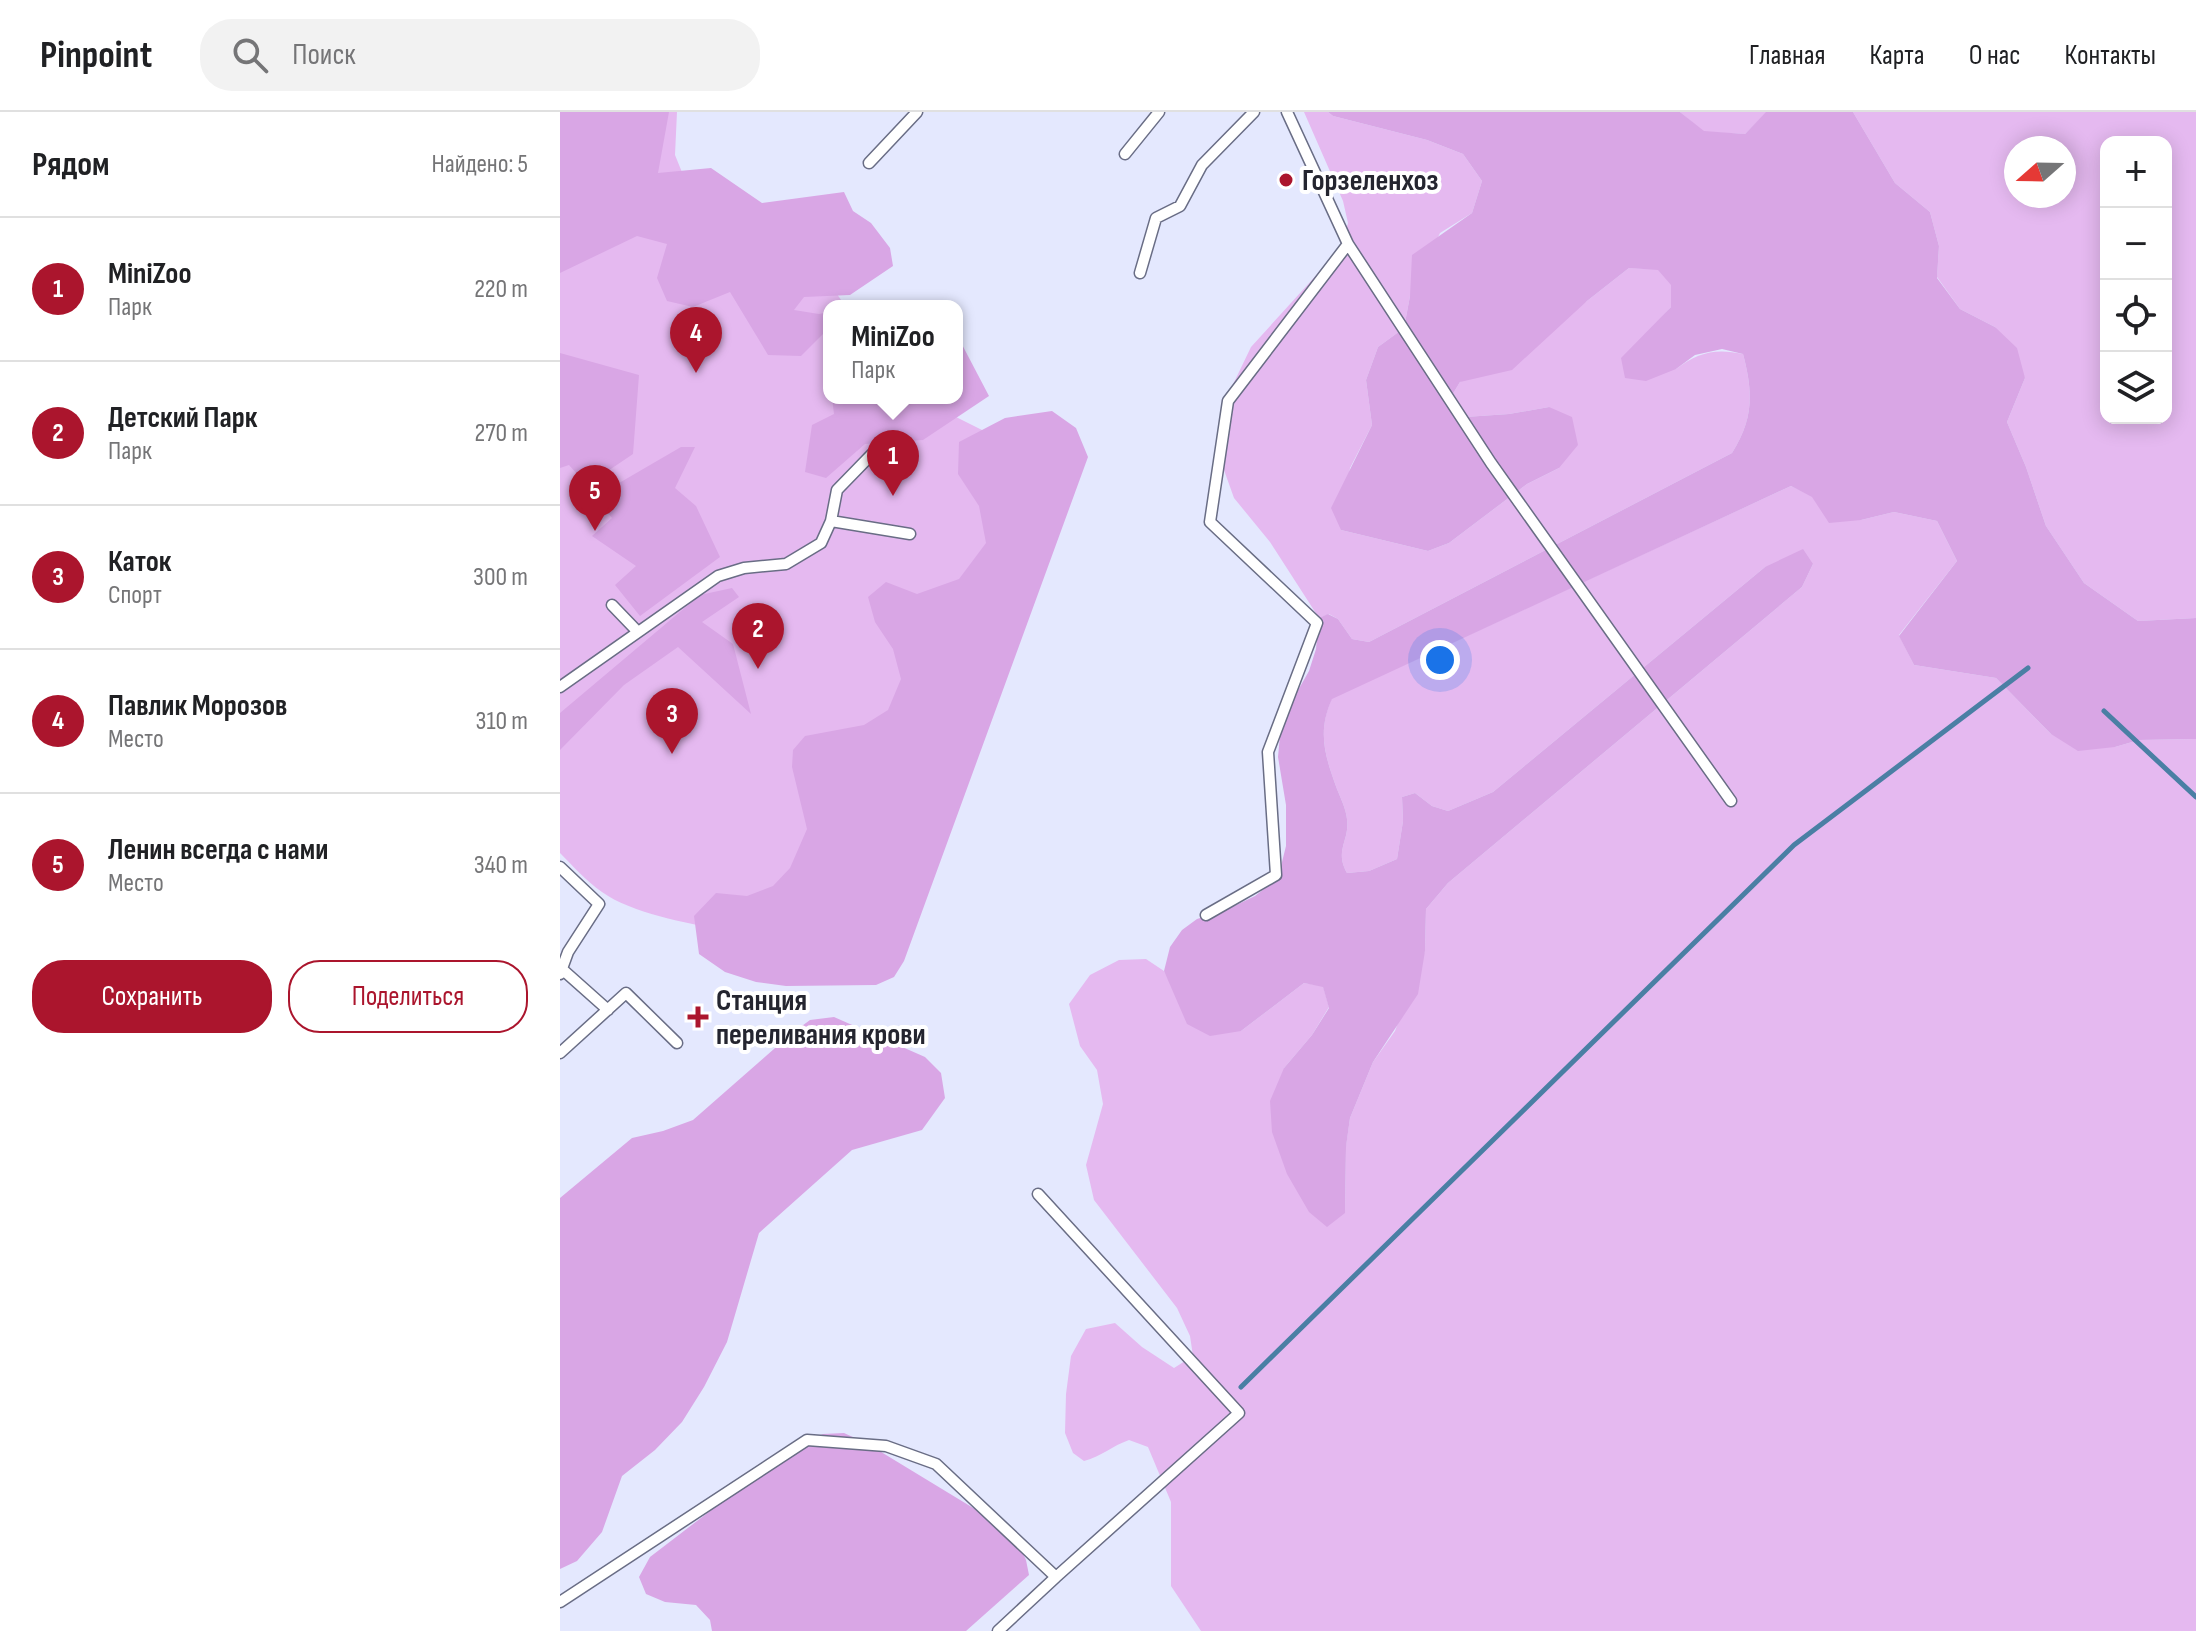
<!DOCTYPE html>
<html lang="ru">
<head>
<meta charset="utf-8">
<style>
	:root { --surface:#fff; --page:#f2f2f2; --text:#202124; --muted:#757577; --line:#e0e0e0; --accent:#ab152d }
	body { margin:0; font-family:"Sofia Sans Condensed",sans-serif; background:var(--page); color:var(--text) }
	.controls { position:absolute; right:24px; top:24px; display:grid; overflow:hidden; border-radius:16px; box-shadow:0 4px 20px #0003 }
	.controls button { width:72px; height:72px; display:grid; place-items:center; padding:0; border:0; border-bottom:2px solid var(--line); background:var(--surface); color:var(--text); font:40px sans-serif }
	.compass { position:absolute; left:1444px; top:24px; width:72px; height:72px; border-radius:50%; background:var(--surface); box-shadow:0 4px 20px #0003; rotate:250deg }
	.you { position:absolute; left:880px; top:548px; width:28px; height:28px; margin:-20px; border:6px solid #fff; border-radius:50%; background:#1a73e8; box-shadow:0 0 0 12px #1a73e833 }
	.badge { display:grid; place-items:center; width:52px; height:52px; border-radius:50%; background:var(--accent); color:#fff; font-size:26px; font-weight:700 }
	.pin { position:absolute; translate:-50% -66px; filter:drop-shadow(0 2px 4px #0008) }
	.pin::after { content:''; position:absolute; top:42px; width:28px; height:24px; background:inherit; clip-path:polygon(0 0,100% 0,50% 100%) }
	.popup { position:absolute; left:263px; top:188px; width:140px; height:104px; box-sizing:border-box; display:grid; place-content:center; border-radius:16px; background:var(--surface); filter:drop-shadow(0 2px 6px #0005); font-size:26px; white-space:nowrap; color:var(--muted) }
	.popup b { font-size:30px; color:var(--text) }
	.popup::after { content:''; position:absolute; left:50%; top:100%; margin-left:-16px; border:16px solid transparent; border-top-color:var(--surface) }
	.list { margin:0; padding:0; list-style:none }
	h2 { display:flex; justify-content:space-between; align-items:center; height:104px; margin:0; padding:0 32px; font-size:34px }
	h2 small { font-size:26px; font-weight:400; color:var(--muted) }
	.list li { display:grid; grid-template-columns:52px 1fr auto; gap:24px; align-items:center; box-sizing:border-box; height:144px; padding:0 32px; border-top:2px solid var(--line) }
	.list b { display:block; font-size:30px; white-space:nowrap }
	.list p { margin:0; font-size:26px; white-space:nowrap; color:var(--muted) }
	.list em { font-size:26px; font-style:normal; color:var(--muted) }
	.actions { display:flex; gap:16px; padding:24px 32px }
	.actions a { flex:1; padding:18px 0; border:2px solid var(--accent); border-radius:32px; text-align:center; font-size:28px; color:var(--accent) }
	.actions .main { background:var(--accent); color:#fff }
	.icon { flex:none; width:44px; height:44px; fill:none; stroke:currentColor; stroke-width:2; stroke-linecap:round; stroke-linejoin:round }
	.map { position:relative; flex:none; width:1636px; height:1519px; overflow:hidden }
	header { display:flex; align-items:center; gap:48px; box-sizing:border-box; height:112px; padding:0 40px; background:var(--surface); border-bottom:2px solid var(--line) }
	header strong { font-size:38px }
	nav { display:flex; gap:44px; margin-inline-start:auto; font-size:28px }
	.search { width:560px; height:72px; background:var(--page); display:flex; align-items:center; gap:20px; box-sizing:border-box; padding:0 28px; border-radius:32px; color:var(--muted); font-size:30px }
	main { display:flex }
	aside { flex:1; background:var(--surface) }
	.map>svg:first-child { display:block }
	.green { fill:#e5b9f0; fill-rule:evenodd }
	.forest { fill:#d9a6e5 }
	.lines { fill:none; stroke-linecap:round; stroke-linejoin:round }
	.stream { stroke:#4a7fa4; stroke-width:5 }
	.service-casing { stroke:#696d85; stroke-width:13 }
	.service { stroke:#fff; stroke-width:10 }
	.poi-dot { fill:#ab152d; stroke:#fff; stroke-width:3 }
	.labels { text-anchor:middle; stroke-width:8; stroke-linejoin:round; paint-order:stroke }
	.poi-label { font-size:30px; font-weight:bold; fill:#24252f; stroke:#fff; text-anchor:start }
</style>
</head>
<body>
<header>
<strong>Pinpoint</strong>
<div class="search"><svg class="icon" aria-label="search" viewBox="0 0 24 24"><circle cx="10" cy="10" r="6"/><path d="M15 15l6 6"/></svg>Поиск</div>
<nav><a>Главная</a><a>Карта</a><a>О нас</a><a>Контакты</a></nav>
</header>
<main>
<aside>
<h2>Рядом<small>Найдено: 5</small></h2>
<ul class="list">
<li><span class="badge">1</span><div><b>MiniZoo</b><p>Парк</p></div><em>220 m</em></li>
<li><span class="badge">2</span><div><b>Детский Парк</b><p>Парк</p></div><em>270 m</em></li>
<li><span class="badge">3</span><div><b>Каток</b><p>Спорт</p></div><em>300 m</em></li>
<li><span class="badge">4</span><div><b>Павлик Морозов</b><p>Место</p></div><em>310 m</em></li>
<li><span class="badge">5</span><div><b>Ленин всегда с нами</b><p>Место</p></div><em>340 m</em></li>
</ul>
<div class="actions"><a class="main">Сохранить</a><a>Поделиться</a></div>
</aside>
<div class="map">
<svg width="1636" height="1519" viewBox="0 0 1636 1519">
	<rect width="100%" height="100%" fill="#e4e8fe"/>
	<path class="green" d="M0,0h117l-2,43 17,42 123,64 30,45h-16v92h89l88,44 18,23 -141,367 -161,98c-35,-7 -91,-17 -120,-38 -16,-11 -29,-26 -42,-39z
		M744,0h24l5,4 94,24 36,14 19,27 -10,32 -32,20 -30,63 -6,32 -26,19 -12,33 6,45 -22,43 -9,62 87,21 21,-8 78,-59 32,-16 -10,-61 -40,7 -44,3 -17,-15 12,-20 127,-81 42,-33 29,1 14,16 -1,22 -21,23 26,39c22,-17 40,-21 67,-15 10,38 11,64 -11,99l-363,189 -17,-3 -14,-20 -9,-5 -10,4 -49,-76 -36,-44 -10,-28 -2,-33 4,-38 25,-52 90,-99 7,-25 -5,-22z
		M1120,0h86v1l-21,21 -41,-2z
		M1293,0h343v506l-58,3 -54,-38 -38,-57 -20,-59 -19,-45 18,-44 -30,-51 -35,-18 -23,-32 2,-31 -9,-34 -35,-29zM1546,30h60v276h-60zM1456,36h48v48h-48z
		M1231,374l70,34 33,-8 43,9 20,40 -58,74 15,30 82,13 55,56 64,13 24,-7 57,-1v892h-995l-30,-45v-84l-23,-55 -19,-7c-17,6 -27,16 -45,21l-11,-8 -8,-20 1,-39 5,-38 15,-27 29,-6 27,24 32,21 19,-12 -3,-20 -13,-28 -83,-108 -8,-35 17,-61 -6,-34 -17,-24 -11,-42 21,-29 29,-15 27,-1 18,12 13,25 64,35 63,-48 19,3 6,21 -17,28 -28,33 61,145 1,-67 4,-28 23,-56 22,-31 30,-80 1,-42 22,-26 354,-296 11,-23 -48,3 -272,225 -45,19 -16,-5 -17,-13 -13,4 1,24 -6,38 -28,12 -22,2c-13,-23 3,-32 0,-54 -1,-10 -6,-20 -10,-30 -12,-33 -20,-57 -5,-91z"/>
	<path class="forest" d="M0,0h109l-11,61 53,-5 51,35 82,-11 9,19 18,12 19,25 3,18 -43,29 -46,2 -10,13 25,4 10,-2v16l-28,28 -33,-1 -38,-63 -37,15 -26,-6 -10,-23 10,-34 -30,-8 -77,37z
		M768,0h352l24,19 41,3 21,-22h87l42,71 35,29 9,34 -2,32 23,31 35,18 22,21 8,30 -18,44 19,45 20,59 38,57 54,38 58,-3v121l-57,1 -24,7 -37,4 -27,-17 -55,-56 -82,-13 -15,-29 58,-75 -20,-40 -43,-9 -33,8 -32,3 -17,-26 -21,-11 -459,213c-15,33 -7,57 5,90 4,10 9,20 10,30 3,22 -13,31 0,54l22,-2 28,-12 6,-38 -1,-24 13,-4 17,13 16,5 45,-19 272,-225 38,-18 10,15 -11,23 -354,296 -22,26 -1,42 -7,43 -45,68 -23,56 -4,29 -1,66 -18,14 -18,-15 -22,-38 -15,-42 -2,-31 14,-33 28,-33 17,-27 -6,-21 -19,-4 -63,48 -31,5 -23,-12 -23,-53 6,-24 12,-17 15,-11 31,-10 27,-13 23,-18 8,-32v-41l-8,-48 2,-22 5,-22 24,-42 7,-22 3,-31 9,-4 10,5 14,20 17,3 363,-189c22,-35 21,-61 11,-99l-21,-5 -27,6 -19,14 -30,12 -21,-3 -4,-20 50,-51v-22l-13,-15 -29,-2 -42,33 -75,69 -52,12 -12,20 17,15 44,-3 40,-7 23,10 6,28 -19,23 -32,16 -78,59 -21,8 -87,-21 -10,-22 41,-83 -6,-45 12,-33 26,-19 6,-32 2,-41 60,-42 10,-32 -19,-27 -36,-14 -94,-24z
		M397,223l32,61 -66,44 -58,4 -39,34 -21,-6 7,-47 22,-11 -2,-16h125z
		M0,241l79,22 -6,79 -46,31 -18,-20 -9,3z
		M492,299l24,17 12,29 -184,504 -10,16 -18,8 -90,1 -30,-4 -31,-10 -26,-18 -5,-38 22,-23 31,3 26,-10 17,-18 17,-39 -15,-62 1,-17 12,-14 59,-11 24,-15 13,-31 -8,-30 -18,-27 -7,-25 18,-15 31,12 42,-15 27,-36 -7,-37 -21,-32 1,-32 46,-24z
		M121,335h14l-20,41 21,18 24,51 -80,59 -25,-31 21,-19 -44,-30 20,-18 -17,-21z
		M172,476l7,9 -37,25 31,22 18,70 -73,-67 -54,38 -64,65v-37l140,-118z
		M274,905l91,40 16,16 4,25 -23,32 -70,20 -93,83 -32,109 -23,45 -22,35 -27,28 -33,26 -20,56 -25,29 -17,8v-371l72,-60 31,-7 30,-11 98,-86 19,-14z
		M284,1321l24,11 125,76 23,19 10,21 3,15 -63,56h-254l-2,-11 -14,-15 -31,-3 -19,-8 -7,-17 11,-20 141,-108 32,-15z"/>
	<g class="lines">
		<path class="stream" d="M1544,599l92,86
			M681,1275l553,-542 234,-177"/>
		<defs>
			<path id="service" d="M727,0l61,132 143,219 240,338
				M565,42l34,-42
				M309,51l48,-51
				M580,161l16,-55 24,-12 22,-41 52,-53
				M271,409l79,13
				M52,493l25,26
				M0,575l158,-111 26,-8 42,-4 35,-21 10,-22 6,-31 36,-37 37,8
				M0,755l39,37 -31,48 -8,22
				M646,803l70,-40 -8,-123 49,-129 -107,-101 18,-121 120,-157
				M2,857l46,41
				M0,941l66,-60 51,50
				M0,1490l247,-162 79,6 50,18 120,113 183,-164 -201,-219
				M438,1519l58,-54"/>
		</defs>
		<use href="#service" class="service-casing"/>
		<use href="#service" class="service"/>
	</g>
	<g class="poi-dot">
		<circle cx="726" cy="68" r="8"/>
		<path d="M134 893h8v8h8v8h-8v8h-8v-8h-8v-8h8z"/>
	</g>
	<g class="labels">
		<g class="poi-label">
			<text x="742" y="78">Горзеленхоз</text>
			<text x="156" y="898">Станция<tspan x="156" dy="34">переливания крови</tspan></text>
		</g>
	</g>
</svg>
<div class="controls">
<button>+</button>
<button>−</button>
<button><svg class="icon" aria-label="locate" viewBox="0 0 24 24"><circle cx="12" cy="12" r="6"/><path d="M12 2v4M12 18v4M2 12h4M18 12h4"/></svg></button>
<button><svg class="icon" aria-label="layers" viewBox="0 0 24 24"><path d="M12 4l9 5-9 5-9-5zM3 14l9 5 9-5"/></svg></button>
</div>
<svg class="compass" viewBox="-18 -18 36 36"><path d="M0-13l5 13h-10z" fill="#e53935"/><path d="M0 13l5-13h-10z" fill="#757577"/></svg>
<div class="you"></div>
<div class="pin badge" style="left:333px;top:384px">1</div>
<div class="popup"><b>MiniZoo</b>Парк</div>
<div class="pin badge" style="left:198px;top:557px">2</div>
<div class="pin badge" style="left:112px;top:642px">3</div>
<div class="pin badge" style="left:136px;top:261px">4</div>
<div class="pin badge" style="left:35px;top:419px">5</div>
</div>
</main>
</body>
</html>
